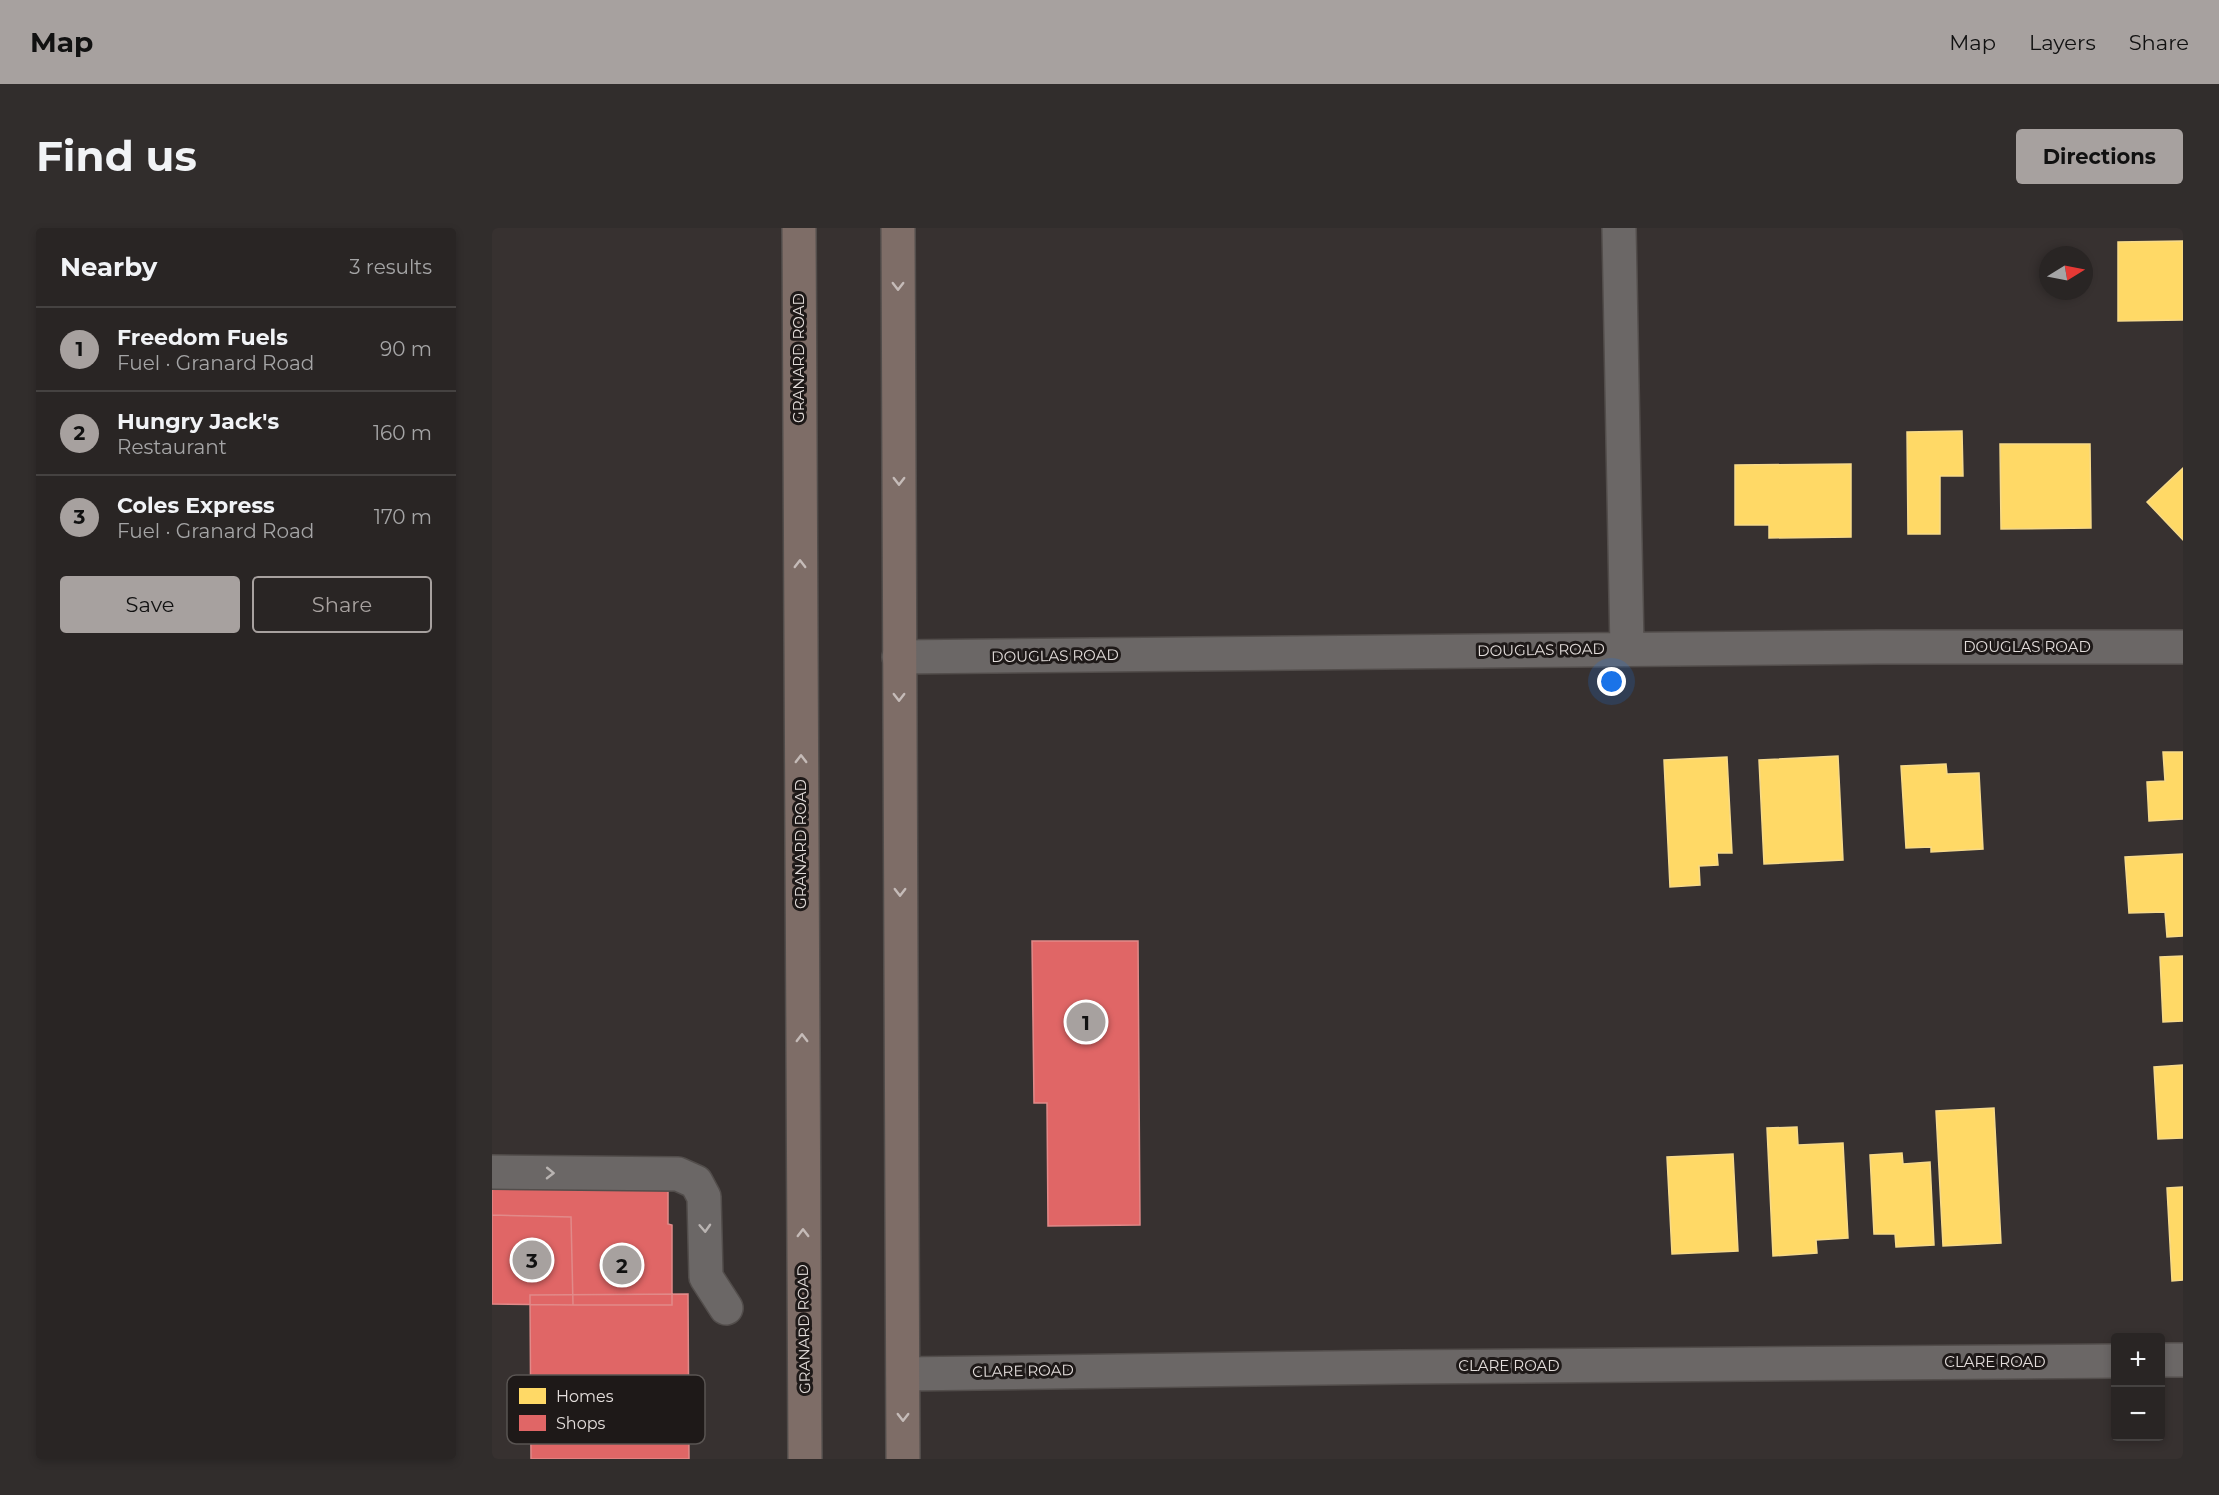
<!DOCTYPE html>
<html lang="en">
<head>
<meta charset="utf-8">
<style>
	:root { --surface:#292524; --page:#312d2c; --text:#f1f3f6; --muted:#a5a5a6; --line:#454241; --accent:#a7a19f }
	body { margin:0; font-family:Montserrat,sans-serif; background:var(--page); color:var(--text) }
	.controls { position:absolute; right:18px; bottom:18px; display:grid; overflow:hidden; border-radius:6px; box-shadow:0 3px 9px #0003 }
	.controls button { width:54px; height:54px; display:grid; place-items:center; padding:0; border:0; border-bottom:2px solid var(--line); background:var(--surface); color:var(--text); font:30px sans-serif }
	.compass { position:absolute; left:1547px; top:18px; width:54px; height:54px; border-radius:50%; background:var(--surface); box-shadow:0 3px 9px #0003; rotate:80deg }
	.you { position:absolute; left:1120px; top:454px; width:21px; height:21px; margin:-15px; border:4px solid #fff; border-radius:50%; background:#1a73e8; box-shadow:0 0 0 9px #1a73e833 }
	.badge { display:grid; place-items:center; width:39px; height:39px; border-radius:50%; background:var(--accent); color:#111; font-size:20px; font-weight:700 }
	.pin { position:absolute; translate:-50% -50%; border:3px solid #fff; box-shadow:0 2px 6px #0006 }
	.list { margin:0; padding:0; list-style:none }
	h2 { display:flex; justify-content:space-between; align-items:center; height:78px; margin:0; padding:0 24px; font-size:26px }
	h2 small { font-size:20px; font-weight:400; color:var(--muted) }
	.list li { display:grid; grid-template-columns:39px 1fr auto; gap:18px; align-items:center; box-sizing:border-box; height:84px; padding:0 24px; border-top:2px solid var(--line) }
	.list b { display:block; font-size:22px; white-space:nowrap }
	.list p { margin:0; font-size:20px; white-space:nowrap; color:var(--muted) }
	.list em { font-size:20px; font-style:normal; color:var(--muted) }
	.actions { display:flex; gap:12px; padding:18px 24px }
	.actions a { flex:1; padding:14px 0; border:2px solid var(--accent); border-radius:6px; text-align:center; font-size:21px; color:var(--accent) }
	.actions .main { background:var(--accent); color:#111 }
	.map { position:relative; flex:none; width:1691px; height:1231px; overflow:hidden; border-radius:6px }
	header { display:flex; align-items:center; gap:36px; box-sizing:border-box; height:84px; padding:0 30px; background:var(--accent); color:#111 }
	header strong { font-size:28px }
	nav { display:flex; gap:33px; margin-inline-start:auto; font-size:21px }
	.intro { display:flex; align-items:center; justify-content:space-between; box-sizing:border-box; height:144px; padding:0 36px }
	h1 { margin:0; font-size:42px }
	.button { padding:15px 27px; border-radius:6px; background:var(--accent); color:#111; font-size:21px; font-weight:700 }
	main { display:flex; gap:36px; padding:0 36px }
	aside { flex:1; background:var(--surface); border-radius:6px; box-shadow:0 3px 9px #0003 }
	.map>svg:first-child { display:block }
	.homes { fill:#ffd966; stroke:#f7da89; stroke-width:1.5 }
	.shops { fill:#e06666; stroke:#e18a89; stroke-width:1.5 }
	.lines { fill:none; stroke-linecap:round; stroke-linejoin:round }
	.minor-casing { stroke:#524d4b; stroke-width:36 }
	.highway-casing { stroke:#524d4b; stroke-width:36 }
	.minor { stroke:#6b6766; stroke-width:33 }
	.highway { stroke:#7e6d67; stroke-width:33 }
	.oneway { stroke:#c5bbb8 }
	.oneway2 { stroke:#b9b4b2 }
	.labels { text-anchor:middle; stroke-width:6; stroke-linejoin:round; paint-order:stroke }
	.street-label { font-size:15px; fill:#e3dddb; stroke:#1e1918 }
	.key { fill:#1e1918; stroke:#595452; stroke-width:1.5 }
	.key-label { font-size:16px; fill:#e3dddb }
</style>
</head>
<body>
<header>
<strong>Map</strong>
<nav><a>Map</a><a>Layers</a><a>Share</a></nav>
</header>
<div class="intro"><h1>Find us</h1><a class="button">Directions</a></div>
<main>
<aside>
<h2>Nearby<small>3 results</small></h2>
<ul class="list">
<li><span class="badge">1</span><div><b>Freedom Fuels</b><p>Fuel · Granard Road</p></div><em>90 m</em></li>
<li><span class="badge">2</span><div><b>Hungry Jack's</b><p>Restaurant</p></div><em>160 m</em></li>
<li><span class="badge">3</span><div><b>Coles Express</b><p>Fuel · Granard Road</p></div><em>170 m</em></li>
</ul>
<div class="actions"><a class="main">Save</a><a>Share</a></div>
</aside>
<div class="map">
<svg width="1691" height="1231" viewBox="0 0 1691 1231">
	<rect width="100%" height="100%" fill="#373130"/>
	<path class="homes" d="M1691,13v79l-65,1v-79z
		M1470,203l1,45h-23v58h-32l-1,-102z
		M1508,216h90l1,84 -90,1z
		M1359,236v73l-82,1v-13h-34v-60z
		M1691,240v72l-36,-38z
		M1671,524h20v67l-34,2 -2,-39 18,-1z
		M1346,528l5,104 -79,4 -5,-104z
		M1235,529l5,96h-15l1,12 -19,1 1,19 -30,2 -6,-127z
		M1454,536l1,10 32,-1 4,76 -52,3v-5l-25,1 -5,-82z
		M1691,626v82l-16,1 -2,-25 -36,1 -4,-56z
		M1691,728v65l-20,1 -3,-65z
		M1691,837v73l-25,1 -4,-72z
		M1502,880l7,135 -58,3 -7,-135z
		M1305,899l1,18 45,-2 5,95 -32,2 1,13 -44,3 -6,-128z
		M1410,925l1,11 27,-2 4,83 -38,2 -1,-13h-21l-4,-79z
		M1241,926l5,97 -66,3 -5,-97z
		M1691,959v93l-11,1 -5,-93z"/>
	<path class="shops" d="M540,713h106l2,284 -92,1 -1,-123h-13z
		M0,960h176v36l4,1v80h-99l-2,-88 -79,-2z
		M0,987l79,2 2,88 -81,-1z
		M196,1066l1,165h-158l-1,-164z"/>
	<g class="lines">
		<defs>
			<path id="minor" d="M1127,0l8,421
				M407,429l979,-10h305
				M0,944l186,2 18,8 8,15 2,80 20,31
				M1668,1132h23
				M411,1146l498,-7 715,-6"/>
			<path id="highway" d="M307,0l6,1231
				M406,0l5,1231"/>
		</defs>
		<use href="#minor" class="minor-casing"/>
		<use href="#highway" class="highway-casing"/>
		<use href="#minor" class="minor"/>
		<use href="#highway" class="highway"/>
	</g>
	<defs><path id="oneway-chevron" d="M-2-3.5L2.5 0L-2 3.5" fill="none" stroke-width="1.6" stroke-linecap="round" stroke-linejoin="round" transform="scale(1.5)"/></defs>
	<g class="oneway">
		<use href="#oneway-chevron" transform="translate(406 58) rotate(90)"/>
		<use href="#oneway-chevron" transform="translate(407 253) rotate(90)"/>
		<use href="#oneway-chevron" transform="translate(308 336) rotate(-90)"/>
		<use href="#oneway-chevron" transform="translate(407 469) rotate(90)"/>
		<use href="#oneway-chevron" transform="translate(309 531) rotate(-90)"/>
		<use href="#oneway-chevron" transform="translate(408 664) rotate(90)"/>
		<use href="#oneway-chevron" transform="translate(310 810) rotate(-90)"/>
		<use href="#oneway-chevron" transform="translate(311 1005) rotate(-90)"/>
		<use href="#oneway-chevron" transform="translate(411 1189) rotate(90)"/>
	</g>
	<g class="oneway2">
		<use href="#oneway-chevron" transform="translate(58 945) rotate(1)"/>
		<use href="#oneway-chevron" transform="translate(213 1000) rotate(87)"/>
	</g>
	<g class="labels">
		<g class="street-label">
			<text transform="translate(307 130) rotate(-90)" y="5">GRANARD ROAD</text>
			<text x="1535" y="424">DOUGLAS ROAD</text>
			<text transform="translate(1049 422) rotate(-1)" y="5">DOUGLAS ROAD</text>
			<text transform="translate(563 428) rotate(-1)" y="5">DOUGLAS ROAD</text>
			<text transform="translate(309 616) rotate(-90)" y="5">GRANARD ROAD</text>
			<text transform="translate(312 1101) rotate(-91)" y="5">GRANARD ROAD</text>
			<text x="1503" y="1139">CLARE ROAD</text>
			<text x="1017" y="1143">CLARE ROAD</text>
			<text transform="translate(531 1143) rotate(-1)" y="5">CLARE ROAD</text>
		</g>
	</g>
	<rect x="15" y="1147" width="198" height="69" rx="9" class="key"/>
	<rect x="27" y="1160" width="27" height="16" fill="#ffd966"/>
	<rect x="27" y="1187" width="27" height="16" fill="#e06666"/>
	<g class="key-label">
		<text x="64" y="1174">Homes</text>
		<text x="64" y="1201">Shops</text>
	</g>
</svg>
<div class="controls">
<button>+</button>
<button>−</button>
</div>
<svg class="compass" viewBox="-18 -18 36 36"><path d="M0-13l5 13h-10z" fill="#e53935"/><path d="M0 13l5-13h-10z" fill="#a5a5a6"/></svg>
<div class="you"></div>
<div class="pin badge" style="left:594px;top:794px">1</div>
<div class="pin badge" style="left:130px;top:1037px">2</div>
<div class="pin badge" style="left:40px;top:1032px">3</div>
</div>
</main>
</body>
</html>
